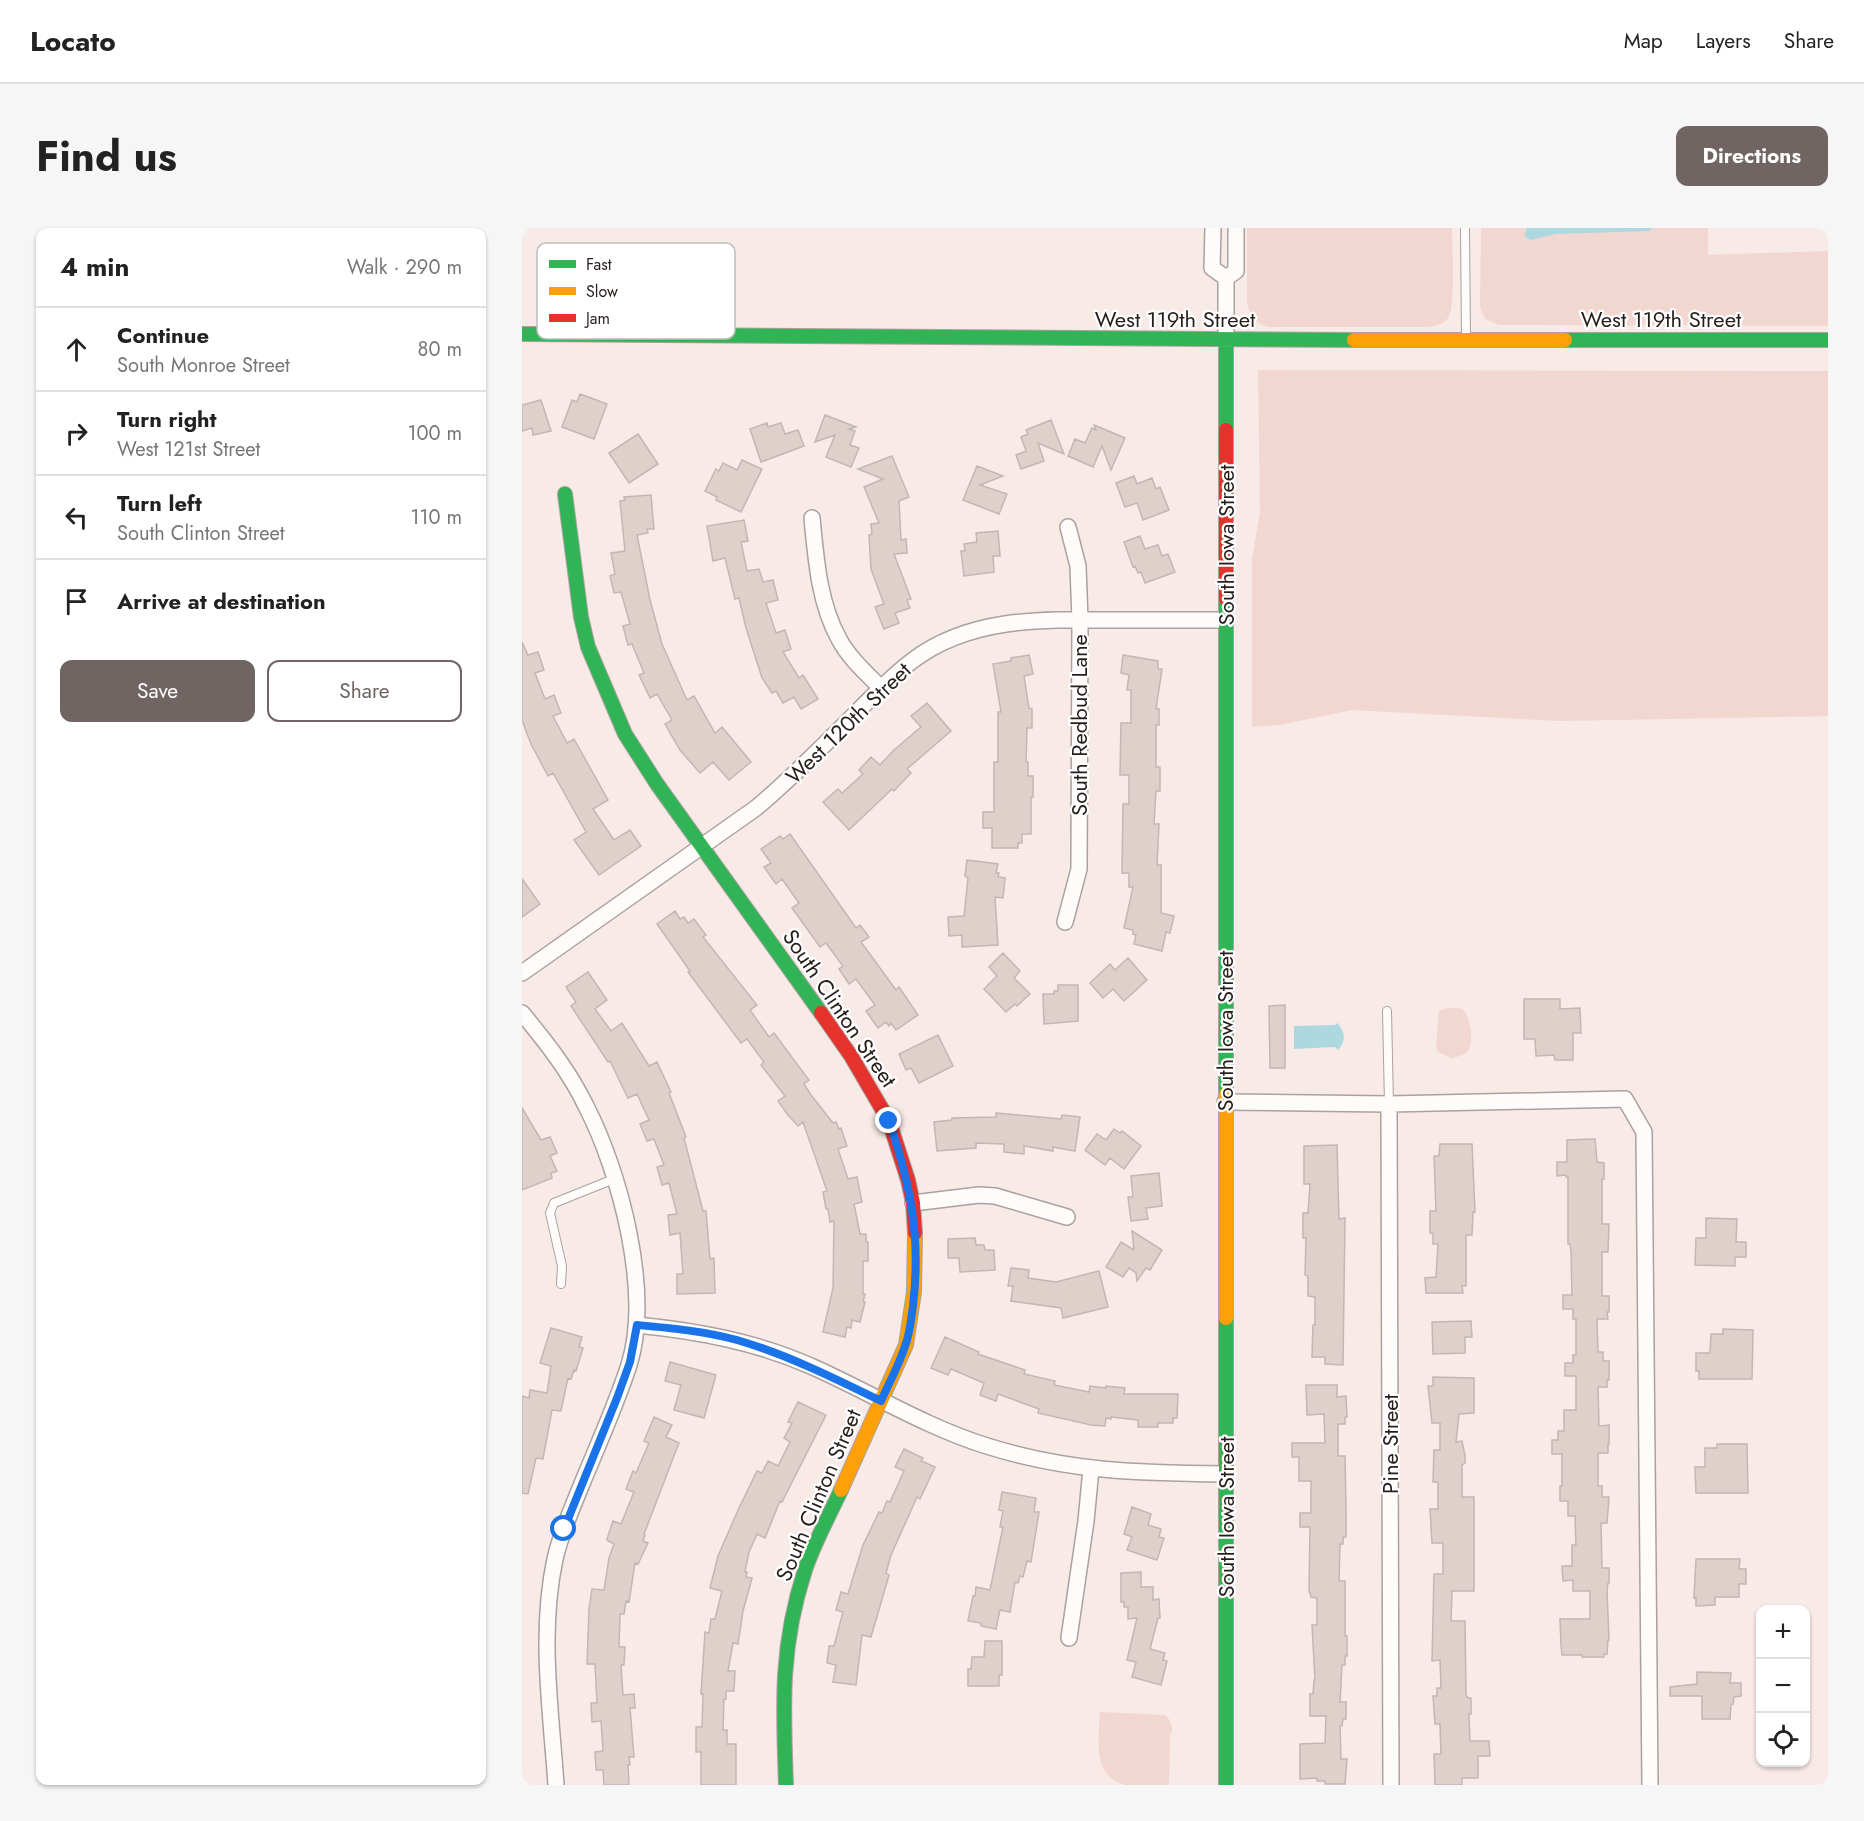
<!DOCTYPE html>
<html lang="en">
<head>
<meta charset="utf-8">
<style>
	:root { --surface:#fff; --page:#f6f6f6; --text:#222; --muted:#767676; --line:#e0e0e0; --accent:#706563 }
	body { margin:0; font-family:Jost,sans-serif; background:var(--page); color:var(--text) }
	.controls { position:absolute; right:18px; bottom:18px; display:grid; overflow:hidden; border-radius:12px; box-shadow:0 2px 4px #0004 }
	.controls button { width:54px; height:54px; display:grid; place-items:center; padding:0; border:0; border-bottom:2px solid var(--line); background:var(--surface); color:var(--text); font:30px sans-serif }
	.stop { position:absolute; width:18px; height:18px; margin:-14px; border:4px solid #1a73e8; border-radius:50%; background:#fff }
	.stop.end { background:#1a73e8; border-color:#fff; box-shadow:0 2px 6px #0008 }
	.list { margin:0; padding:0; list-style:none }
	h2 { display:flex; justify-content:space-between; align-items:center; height:78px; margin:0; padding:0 24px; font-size:26px }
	h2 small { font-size:20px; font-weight:400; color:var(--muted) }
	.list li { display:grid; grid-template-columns:39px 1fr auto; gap:18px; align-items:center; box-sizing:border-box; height:84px; padding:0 24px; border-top:2px solid var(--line) }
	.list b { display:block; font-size:22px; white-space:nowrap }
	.list p { margin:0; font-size:20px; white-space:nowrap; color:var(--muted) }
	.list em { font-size:20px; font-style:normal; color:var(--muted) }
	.actions { display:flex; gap:12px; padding:18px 24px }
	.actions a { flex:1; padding:14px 0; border:2px solid var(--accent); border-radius:12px; text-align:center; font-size:21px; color:var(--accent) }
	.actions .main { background:var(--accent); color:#fff }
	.icon { flex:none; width:33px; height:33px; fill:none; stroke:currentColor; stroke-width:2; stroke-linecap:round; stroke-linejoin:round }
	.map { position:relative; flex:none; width:1306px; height:1557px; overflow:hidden; border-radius:12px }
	header { display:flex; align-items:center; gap:36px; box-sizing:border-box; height:84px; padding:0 30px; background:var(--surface); border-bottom:2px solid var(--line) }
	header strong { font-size:28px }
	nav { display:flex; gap:33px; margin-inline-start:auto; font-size:21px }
	.intro { display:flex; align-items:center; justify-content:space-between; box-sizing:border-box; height:144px; padding:0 36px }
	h1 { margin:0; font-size:42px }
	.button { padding:15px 27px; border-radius:12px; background:var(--accent); color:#fff; font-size:21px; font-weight:700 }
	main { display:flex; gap:36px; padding:0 36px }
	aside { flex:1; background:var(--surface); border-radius:12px; box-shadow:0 2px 4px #0004 }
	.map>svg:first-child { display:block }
	.green { fill:#f1d7cf }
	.water { fill:#aed8e0 }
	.building { fill:#e0d0cb; stroke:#c1b7b4; stroke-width:1.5 }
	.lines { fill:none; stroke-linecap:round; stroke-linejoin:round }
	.lane-casing { stroke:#aba19e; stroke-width:10 }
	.street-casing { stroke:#aba19e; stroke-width:18 }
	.fast-casing { stroke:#aba19e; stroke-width:16 }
	.slow-casing { stroke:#aba19e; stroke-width:16 }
	.jam-casing { stroke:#aba19e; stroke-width:16 }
	.lane { stroke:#fefcfb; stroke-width:8 }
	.street { stroke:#fefcfb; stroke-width:15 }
	.fast { stroke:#30b455; stroke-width:14 }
	.slow { stroke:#ff9f0a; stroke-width:14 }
	.jam { stroke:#e5322d; stroke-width:14 }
	.route { stroke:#1a73e8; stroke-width:8 }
	.labels { text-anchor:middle; stroke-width:4.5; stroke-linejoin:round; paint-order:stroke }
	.street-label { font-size:22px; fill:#271e1c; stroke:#fff }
	.key { fill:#fff; stroke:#bebcbb; stroke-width:1.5 }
	.key-label { font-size:16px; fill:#271e1c }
</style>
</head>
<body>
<header>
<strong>Locato</strong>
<nav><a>Map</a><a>Layers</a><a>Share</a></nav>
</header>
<div class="intro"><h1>Find us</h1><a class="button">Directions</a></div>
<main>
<aside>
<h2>4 min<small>Walk · 290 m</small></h2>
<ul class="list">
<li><svg class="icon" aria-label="ahead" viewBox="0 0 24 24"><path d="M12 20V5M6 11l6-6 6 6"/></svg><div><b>Continue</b><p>South Monroe Street</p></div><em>80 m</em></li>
<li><svg class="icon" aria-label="right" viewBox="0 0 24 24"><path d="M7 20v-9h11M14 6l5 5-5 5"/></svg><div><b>Turn right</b><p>West 121st Street</p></div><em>100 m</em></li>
<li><svg class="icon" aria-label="left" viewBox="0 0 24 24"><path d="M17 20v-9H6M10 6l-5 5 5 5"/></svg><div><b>Turn left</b><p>South Clinton Street</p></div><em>110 m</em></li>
<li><svg class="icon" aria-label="arrive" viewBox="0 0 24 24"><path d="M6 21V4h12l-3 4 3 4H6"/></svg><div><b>Arrive at destination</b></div></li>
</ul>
<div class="actions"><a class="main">Save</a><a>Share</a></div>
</aside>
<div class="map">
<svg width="1306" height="1557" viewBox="0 0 1306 1557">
	<rect width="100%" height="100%" fill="#f7eae7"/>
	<path class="green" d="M725,0h205c0,17 4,78 -4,90 -5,7 -13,8 -21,9h-159c-14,-5 -18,-10 -21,-24z
		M959,0h227v27l120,-4v75l-329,-1 -14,-6 -5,-12z
		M736,142l570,1v345l-269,5 -207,-11 -72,15 -28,2v-167l8,-48z
		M926,780c4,0 10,-1 14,1 9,6 13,37 4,44 -4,3 -10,4 -14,5l-14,-6 -2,-6 3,-35z
		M578,1484l65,3c6,5 7,10 7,17l-2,2 -1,51c-13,0 -30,0 -43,0 -35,-8 -27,-47 -26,-73z"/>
	<path class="water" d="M1005,0h125l-3,3 -93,3 -26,6 -6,-4z
		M815,795c9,9 9,18 1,27l-3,-3 -41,2v-23l41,-1z"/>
	<path class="building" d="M58,166l27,10 -13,35 -32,-12 10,-27 5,2z
		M19,172l10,31 -18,4 -1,-7 -10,3v-26z
		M303,187l31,12 -7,2 6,2 -5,14 9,3 -8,19 -25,-10 9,-22 -20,7z
		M529,192l13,34 -26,-11 6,18 -23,8 -5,-14 10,-4 -5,-14 7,-3 -2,-4z
		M245,195l1,4 13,-4 4,11 13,-4 6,16 -43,16 -11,-33z
		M572,197l31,13 -14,32 -9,-24 -9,21 -25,-11 7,-17 10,4 7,-15 4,2z
		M116,206l20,30 -29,19 -20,-30z
		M370,228l17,41 -10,4 2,39 5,-1 1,14 -13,1 17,45 -4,1 3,8 -15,5 4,10 -15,6 -9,-22 9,-3 -13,-35 -2,-34 3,-1 -1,-10 8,-1 -15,-36 19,-8 -25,-10z
		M220,232l20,9 -21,43 -25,-12 1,-3 -12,-6 11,-22 3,2 4,-8 14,7z
		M455,238l26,10 -23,9 27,9 -8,20 -36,-14z
		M612,248l3,8 15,-6 4,11 4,-2 9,23 -26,10 -6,-17 -12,4 -9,-24z
		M129,267l3,34h-7l1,4 -11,2 13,65 12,44 25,56 7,-4 21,37 7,-6 29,35 -22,18 -16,-18 -13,11 -20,-23 -15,-26 7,-4 -15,-26 -7,4 -11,-23 5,-2 -12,-29 -4,1 -5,-19 7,-2 -9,-32 -7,1 -4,-17 5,-2 -4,-21 14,-2 -5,-50 5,-1 -1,-3z
		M222,292l4,21 -7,1 6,29 12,-2 4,13 10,-2 5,20 -12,3 10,30 9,-3 6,19 -8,3 16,26 4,-3 15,24 -17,10 -7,-12 -11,6 -7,-12 -4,2 -10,-15 -16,-50 -7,-30 -4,1 -10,-41 -12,3 -6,-35z
		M476,303l2,25h-7l1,16 -30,4 -3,-25h4l-1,-7 13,-2 -1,-9z
		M618,308l5,13 13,-4 4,11 6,-2 7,18 -30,11 -4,-11 -3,1 -3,-7 -2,1 -9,-25z
		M0,414l6,13 10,-3 6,18 -9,3 10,26 9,-4 7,18 -8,3 14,27 7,-4 34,61 -15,9 21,31 16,-10 11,16 -42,29 -25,-35 12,-8 -33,-59 -5,3 -17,-32 -9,-24z
		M507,427l4,19 -9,2 5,32 3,1v19h-5l-1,34h2v14h5v21h-2v37h-9v9h-4v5h-26v-20h-9v-16h11v-50h4v-50h3l-8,-48 18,-3v-3z
		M601,427l35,6v8h4l-6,40h3v16h-3v42h4v24h-4l-2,33h5l-2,41h4v48l13,3 -4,17 -4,-1 -4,19 -28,-7 2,-9 -3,-1v-4l-9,-2 9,-41h-4v-14h-7l1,-69h6v-29h-9l1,-52h10v-33h-4l2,-15 -8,-2z
		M405,475l24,28 -44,38 4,4 -17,18 -2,-2 -43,41 -26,-28 15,-13 4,4 21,-19 -4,-4 12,-13 9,8 14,-15 27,-23 -10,-11z
		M268,606l66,94 4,-3 9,12 -8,5 35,48 3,-3 19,28 -22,15 -5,-7 -2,3 -3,-4 -8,6 -12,-17 9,-6 -19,-26 -7,5 -10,-15 4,-3 -17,-23 -6,4 -28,-39 7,-5 -17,-24 -6,5 -12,-17 7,-4 -10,-14 19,-13 3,3z
		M445,632l31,4 -2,9h3l-1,4 7,1 -2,20 -8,-1 3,48 -36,2v-12l-13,1 -1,-19 16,-1 4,-38 -3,-2z
		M0,651l18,25 -18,13z
		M153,683l5,8 4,-2 4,6 6,-4 12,16 -3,2 54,68 -7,5 19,27 5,-4 35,47 -5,4 7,11 22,28 3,-1 3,7 2,-1 6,18 -9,3 10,30 9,-2 5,25 -8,2 6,30h6v8h2v19h-5v33h2l-2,8h2l-5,20 -8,-2 -1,8 -4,-1 -2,10 -22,-5 10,-44 1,-67 -4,1 -2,-13h-2l-3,-17 4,-1 -24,-69 -5,4 -10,-11 -10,-14 7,-5 -24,-31 3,-3 -17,-23 -6,4 -53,-71 2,-1 -33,-47z
		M481,725l17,18 -6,7 16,16 -13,12 -2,-2 -9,8 -22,-23 13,-13 -8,-9z
		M606,730l19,22 -23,21 -11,-12 -10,9 -13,-15 20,-19 5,6z
		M66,744l19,28 -12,9 16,22 11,-8 27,43 8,-4 14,30 -2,1 17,44 -2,1 19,73h3l4,48 4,-1 1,35 -38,1v-20h6l-3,-41 -10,2 -2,-20 9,-1 -8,-31 -7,2 -5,-18 7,-2 -10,-26 -7,2 -7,-17 9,-4 -12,-26 -9,4 -18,-37 -2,1 -37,-56 5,-4 -10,-15z
		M536,757h20v36l-34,3 -1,-30h11v-3h4z
		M1002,771h36v10l20,-1 1,25h-8v27h-18l-1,-5 -18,1 -1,-17h-11z
		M763,777v63h-15l-1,-62z
		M416,807l15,31 -34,17 -8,-15 -5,2 -7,-16z
		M0,880l19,32 9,-3 7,16 -7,3 7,15 -6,2 1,5 -30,12z
		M474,885l65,6 1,-4 18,2 -5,34 -22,-4v4l-29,-5v8l-20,-2v-8l-28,-1v5l-39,3 -3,-29 18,-2v-2l44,-1z
		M592,901l6,4 2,-2 19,15 -17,23 -14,-11 -5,7 -20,-15 12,-16 9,6z
		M1073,911l2,23 7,1v16h-2v45h7l-1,28h-6v44h7v16h-2l1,7h-11l1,33h5v9h6v19h-2v7h-9l1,39 10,-1v19h-1v9h-10v33h4v11h7l-2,26h-6l1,45h7v15h-1l-1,8 2,49h-1l-1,14h-3v3h-22v-2h-20l-1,-10 -1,-26h30v-28h-17v-11l-10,1 -1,-15h10v-21h4l-1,-29h-7v-15h-8v-15h2v-32h-10v-14h6v-9h6v-21h12v-34h-11v-13h8v-8h3v-36h-3v-10h-10v-14h9l-1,-43 -1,-8h-2v-67h-2v-2l-9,1v-14h10v-22z
		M918,916h32l3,68h-2l-1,23h-6v51h-4l1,7h-37l-1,-15 11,-1 2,-33h-5v-11h-3v-22h6l-2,-55h5z
		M815,917l2,74 6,-1 -2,147 -18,-1v-7h-13l1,-32h2v-28l-7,-1v-20l-3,-1 1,-37h-3v-25h5l2,-29h-6v-38z
		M637,945l3,33 -16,2 2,11 -17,2 -3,-24h5l-2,-21z
		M1184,990l31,1 -1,23h10v15h-11v9l-40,-1 1,-27h10z
		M610,1003l30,19 -12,20 -4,-2 -9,13 -1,-8 -7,-5 -6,9 -17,-10 15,-25 13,8z
		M453,1010l1,7h8l1,5h9l1,20 -35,2 -1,-14h-11v-19z
		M489,1040l18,2 -1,8 28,4 43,-11 9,36 -45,11 -2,-10 -50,-7 2,-15h-5z
		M949,1093l1,16h-7v16l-32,1 -1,-32z
		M29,1100l31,9 -3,10 4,1 -7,23 -2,-1 -3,9 -3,-1 -7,33 -9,-1 -9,49 -7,-1 -8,36 -6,-1v-97l7,2 1,-8 17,3 4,-27 -11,-3z
		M1201,1101l30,1 -1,49h-53v-8h-3v-18h14l1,-19h12z
		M423,1109l34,15 -1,2 47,16 -1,4 31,7 -1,4 35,7 1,-6 16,2v-2l19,2 -1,6h54l-1,24h-4v5h-15v4h-20v-7l-27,-3v2l-5,-1 -1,8 -14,-1 -53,-12 1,-4 -41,-15 -2,7 -16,-6 4,-12 -33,-14 -3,6 -17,-7z
		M148,1134l46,13 -12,43 -30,-8 7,-25 -16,-4z
		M911,1149l41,1v35l-15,1 -3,28 6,-1 3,14v8l-3,2v32h12v94h-22l-1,30h14l1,74 2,3h3v16h-2l1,27h19l1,15h-12v22h-16v7h-27l-1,-31h7l-1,-30h-5l-2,-28h4v-8h4l-1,-28 -8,1 2,-87h9v-31h-11l-2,-34h8v-27h-5l1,-32h6v-27h-8l-4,-37h5z
		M784,1157h31v12l9,-1 1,21h-2v7h-7v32h7l1,55v26h-3v7h-3l-1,37h6v55h2v20h-2v9h-3l-2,37h6v17h-3l-1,7h-2l1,33h6l-2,25h-20v-3h-8v-3l-17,1v-35l25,-1 1,-27h-16v-22h3l1,-14h1l-3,-55h5v-27l-6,-1 -2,-7 1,-63h-10v-14h11v-32h-12v-24h-7v-14h33l-1,-29 -17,1z
		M276,1174l28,13 -44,87 -2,-1 -15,37 -8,-4 -8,18 -4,20h2l-1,5 6,1 -9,33 -5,33 -5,-1 -5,28h7l-1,20h-8v8h-2l-1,31h4v14h9v41h-35v-33h-5v-25h6l1,-33h-2l4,-62 4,1 2,-14h4l7,-28 -12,-3 8,-32 21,-48 18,-37 5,2 6,-12 10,5 12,-24 -6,-4 8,-15 -4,-1z
		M132,1189l18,8 -6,12 13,6 -35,91 1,1 -2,6 5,2 -10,21 -3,-1 -6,39 -3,-1 -2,13h-4l-1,33h6l-1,18h-3l2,30 11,-1 1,14h-5l4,49h-5l1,8h-2l1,20h-25l-1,-15h-7l-1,-18 8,-1 -2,-30 -9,1 -1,-19h6l-2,-39h-8l2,-55 3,-20 12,1 5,-32 5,-14 -7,-4v-1l6,-18 8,3 13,-32 -8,-3 7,-18 3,2 13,-30 -5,-2z
		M1195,1216h30l1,49h-52l-1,-26h10v-19h12z
		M382,1221l19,9 -2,3 14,6 -15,32 -3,-2 -26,58 -5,18 3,2 -18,62 -9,-2 -6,50 -23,-3 3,-17 -9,-2 2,-17h5l9,-34 -7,-2 5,-18 7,2 15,-49 16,-33 3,1 5,-12 3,1 14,-31 -9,-4z
		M480,1264l34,6 -2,14h5l-8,50 -4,-1 -4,16 -3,-1 -2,7 -3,-1 -5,30 -10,-2 -4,19 -15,-3v-3l-13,-2 5,-25h2l1,-9 14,3 13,-63h-3l3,-16 -4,-1z
		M610,1279l19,7 -3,11 13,4 -2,8 5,1 -7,22 -30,-10 5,-13 -8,-3z
		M1174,1331h44l-1,10h7v15h-7v13h-24v8l-19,1v-9l-2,1z
		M619,1344v15h12v13l6,-1 1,19h-2l-8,31 15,4 -2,7 4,1 -6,24 -29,-8 4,-15 -9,-2 10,-42 -9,1v-12h-4v-5h-3v-29z
		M463,1413h17v34h-3v11h-31v-17h3l1,-12h12z
		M1175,1444l34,1 -1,10h11v13l-7,1 -1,7 -2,1 -1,14h-28v-23h-32v-9l27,-3z"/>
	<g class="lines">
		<defs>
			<path id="lane" d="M943,0l1,111
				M865,783l2,93
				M39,1056l1,-18 -12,-53 4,-10 60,-24"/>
			<path id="street" d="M691,0l-1,40 14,10
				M704,50l10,-7v-43
				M704,112v-62
				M290,290c4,41 7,85 27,121 10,19 27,34 42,49
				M543,694l14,-53 1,-249 -2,-54 -10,-39
				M0,745l234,-165c36,-30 69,-64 102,-97 17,-17 34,-35 54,-50 56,-43 128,-42 196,-41 40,0 79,0 119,0
				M0,785c24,29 47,58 64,93 34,66 66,186 43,259 -14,43 -33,84 -50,126 -9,22 -19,45 -24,68 -16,75 -4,151 1,226
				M703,874l164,2 236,-5 19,33 6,653
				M867,876l2,681
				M391,975l66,-8 16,1 72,21
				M115,1097c61,6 120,17 176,42 58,26 113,60 174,79 83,26 153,27 239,28
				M547,1410l17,-117 5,-52"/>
			<path id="fast" d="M0,106l832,6
				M704,112v90
				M1043,112h263
				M43,266l16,123 7,30 37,87 32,50 164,229
				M704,371v495
				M704,1090v467
				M264,1557c-3,-79 -6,-139 19,-215 9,-27 24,-54 36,-80"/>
			<path id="slow" d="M832,112h211
				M704,866v224
				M319,1262l65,-145 8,-53 1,-59"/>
			<path id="jam" d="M704,202v169
				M299,785l30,43 38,65 19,59 5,23 2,30"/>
		</defs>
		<use href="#lane" class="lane-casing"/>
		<use href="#street" class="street-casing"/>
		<use href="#fast" class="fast-casing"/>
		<use href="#slow" class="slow-casing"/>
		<use href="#jam" class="jam-casing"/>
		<use href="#lane" class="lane"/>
		<use href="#street" class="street"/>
		<use href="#fast" class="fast"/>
		<use href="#slow" class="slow"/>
		<use href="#jam" class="jam"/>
	</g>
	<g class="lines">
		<path class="route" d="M42,1301l53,-131 13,-36 7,-37c33,3 67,6 100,15 51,15 97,38 144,61 8,-18 18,-36 24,-55 5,-12 6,-27 8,-40 8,-69 -2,-120 -24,-185"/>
	</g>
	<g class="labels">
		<g class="street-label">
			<text x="653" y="99">West 119th Street</text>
			<text x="1139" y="99">West 119th Street</text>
			<text transform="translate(704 317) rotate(-90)" y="8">South Iowa Street</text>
			<text transform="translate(326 495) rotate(-44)" y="8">West 120th Street</text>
			<text transform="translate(557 497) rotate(-90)" y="8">South Redbud Lane</text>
			<text transform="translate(318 780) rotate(56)" y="8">South Clinton Street</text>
			<text transform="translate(703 803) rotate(-90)" y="8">South Iowa Street</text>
			<text transform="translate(868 1216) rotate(-90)" y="8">Pine Street</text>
			<text transform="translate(296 1267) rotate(-67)" y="8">South Clinton Street</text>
			<text transform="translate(704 1289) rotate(-90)" y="8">South Iowa Street</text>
		</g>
	</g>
	<rect x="15" y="15" width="198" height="96" rx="9" class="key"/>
	<rect x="27" y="32" width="27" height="8" fill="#30b455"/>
	<rect x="27" y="59" width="27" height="8" fill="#ff9f0a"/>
	<rect x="27" y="86" width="27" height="8" fill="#e5322d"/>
	<g class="key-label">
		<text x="64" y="42">Fast</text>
		<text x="64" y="69">Slow</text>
		<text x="64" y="96">Jam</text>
	</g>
</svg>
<div class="controls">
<button>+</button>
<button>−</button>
<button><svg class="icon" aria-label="locate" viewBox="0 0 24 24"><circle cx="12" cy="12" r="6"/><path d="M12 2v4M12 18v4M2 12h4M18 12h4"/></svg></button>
</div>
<div class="stop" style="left:42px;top:1301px"></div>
<div class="stop end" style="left:367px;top:893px"></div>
</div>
</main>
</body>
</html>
